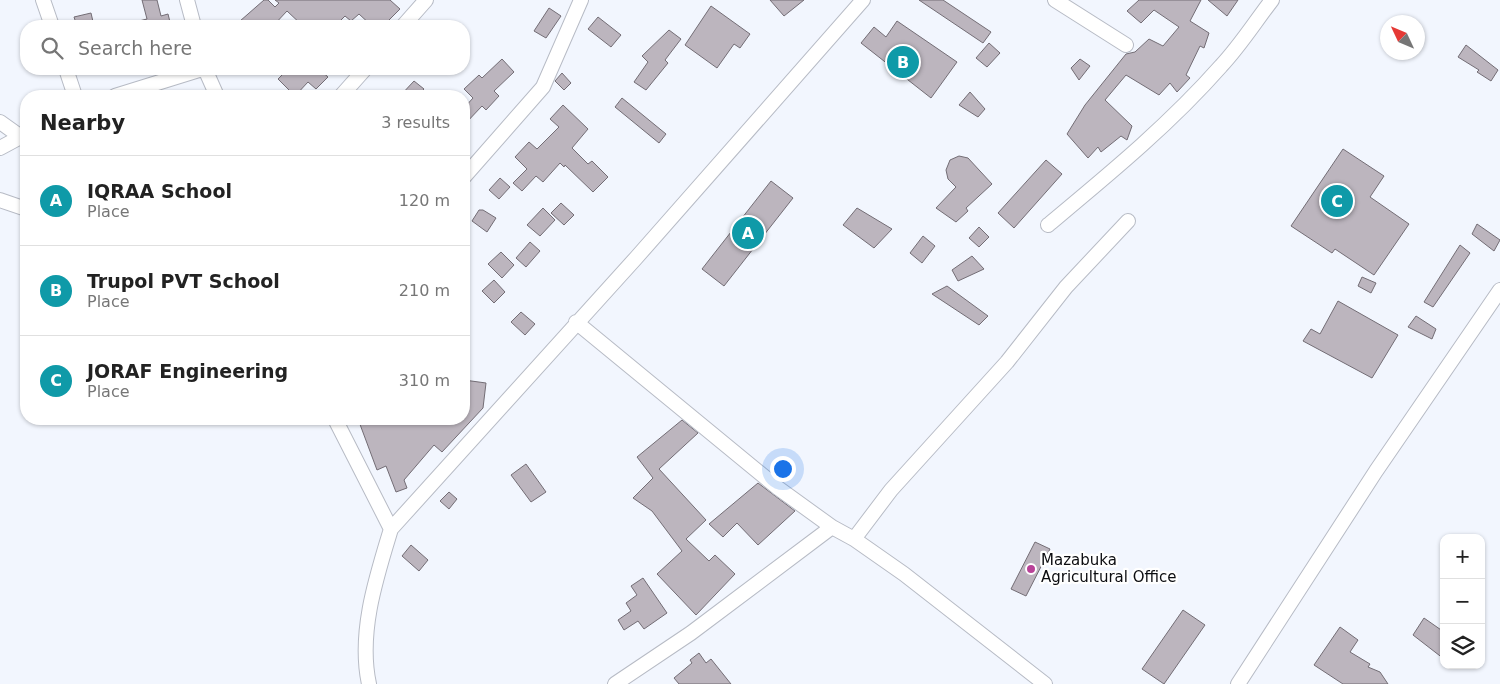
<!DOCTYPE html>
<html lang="en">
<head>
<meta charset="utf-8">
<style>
	:root { --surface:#fff; --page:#f6f6f6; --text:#222; --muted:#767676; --line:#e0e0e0; --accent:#b84298 }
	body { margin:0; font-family:"DejaVu Sans",sans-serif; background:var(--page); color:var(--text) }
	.controls { position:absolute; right:15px; bottom:15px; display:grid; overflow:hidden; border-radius:10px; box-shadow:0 1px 4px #0004 }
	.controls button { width:45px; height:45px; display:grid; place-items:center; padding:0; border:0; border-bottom:1px solid var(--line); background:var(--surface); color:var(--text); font:25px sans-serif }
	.compass { position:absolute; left:1380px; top:15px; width:45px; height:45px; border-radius:50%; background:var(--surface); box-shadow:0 1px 4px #0004; rotate:314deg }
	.you { position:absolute; left:782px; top:468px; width:18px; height:18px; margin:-12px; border:4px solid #fff; border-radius:50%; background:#1a73e8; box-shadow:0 0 0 8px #1a73e833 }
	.badge { display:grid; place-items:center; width:32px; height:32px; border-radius:50%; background:var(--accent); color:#fff; font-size:16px; font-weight:700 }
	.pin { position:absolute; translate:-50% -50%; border:2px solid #fff; box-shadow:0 1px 5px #0006 }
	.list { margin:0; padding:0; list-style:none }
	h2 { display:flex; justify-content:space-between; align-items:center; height:65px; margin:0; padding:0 20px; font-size:21px }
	h2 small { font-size:16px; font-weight:400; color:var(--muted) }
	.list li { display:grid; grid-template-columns:32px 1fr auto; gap:15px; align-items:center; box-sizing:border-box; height:90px; padding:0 20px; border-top:1px solid var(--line) }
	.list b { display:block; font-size:19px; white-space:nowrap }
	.list p { margin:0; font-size:16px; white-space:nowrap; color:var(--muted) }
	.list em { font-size:16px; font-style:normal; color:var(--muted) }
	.icon { flex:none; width:28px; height:28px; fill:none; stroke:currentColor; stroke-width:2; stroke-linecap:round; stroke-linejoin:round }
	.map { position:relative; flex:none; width:1500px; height:684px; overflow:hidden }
	.search { position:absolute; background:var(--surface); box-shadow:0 1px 4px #0004; left:20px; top:20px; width:450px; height:55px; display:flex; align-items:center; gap:12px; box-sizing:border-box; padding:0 18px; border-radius:20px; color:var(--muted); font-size:19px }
	.panel { position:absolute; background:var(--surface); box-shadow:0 1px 4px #0004; left:20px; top:90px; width:450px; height:335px; border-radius:20px }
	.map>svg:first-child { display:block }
	.building { fill:#bcb5be; stroke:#736d75 }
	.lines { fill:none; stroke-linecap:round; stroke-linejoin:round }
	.street-casing { stroke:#b7bbc5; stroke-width:16 }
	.street { stroke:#fff; stroke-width:14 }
	.poi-dot { fill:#b84298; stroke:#fff; stroke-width:2 }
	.labels { text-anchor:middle; stroke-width:4.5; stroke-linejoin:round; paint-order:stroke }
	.poi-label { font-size:15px; fill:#0b0c10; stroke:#fff; text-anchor:start }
</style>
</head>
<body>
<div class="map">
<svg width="1500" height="684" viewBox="0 0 1500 684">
	<rect width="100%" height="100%" fill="#f2f6fe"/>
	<path class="building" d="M142,0h15l4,16 7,-2 3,12h-35l-1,-4 12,-3z
		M264,0h4l7,7 4,-4 -4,-3h115l10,9 -17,17h-11l-13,-12 -8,7 -6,-5 -10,10h-32l-16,-15 -14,15h-27l-6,-5z
		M770,0h34l-20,16z
		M919,0h24l48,32 -8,11z
		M1139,0h62l-11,21 19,12 -5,15 -4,-2 -14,29 4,3 -13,14 -7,-9 -11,12 -33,-20 -21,25 27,26 -5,14 -6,-4 -20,16 -3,-5 -10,11 -21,-24 18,-29 41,-51 9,-2 14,-13 14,7 16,-19 -25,-17 -13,13 -14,-12z
		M1208,0h30l-11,16z
		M711,6l39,28 -10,14 -6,-4 -17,24 -32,-23z
		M549,8l12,8 -15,22 -12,-7z
		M91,13l3,13h-17l-3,-9z
		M598,17l23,18 -10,12 -23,-18z
		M897,21l60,41 -26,36 -70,-55 13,-16 12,10z
		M669,30l12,9 -16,21 3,3 -22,27 -12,-8 14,-20 -6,-6z
		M989,43l11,10 -13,14 -11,-9z
		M1466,45l32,25 -7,11 -14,-9 2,-2 -21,-13z
		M502,59l12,13 -20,19 5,5 -13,14 -4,-4 -18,19v-17l9,-10 -9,-9 15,-14 3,3z
		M1080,59l10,7 -11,14 -8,-12z
		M288,69h31l9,8 -12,12 -8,-7 -13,14 -17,-17z
		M562,73l9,10 -7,7 -9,-9z
		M414,81l10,8 -7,7h-17z
		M970,92l15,17 -7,8 -19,-12z
		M622,98l44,36 -7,9 -44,-36z
		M563,105l25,24 -16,19 16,16 4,-3 16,16 -15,15 -28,-27 -1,2 -4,-4 -17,19 -7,-6 -14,15 -9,-8 14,-14 -12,-12 14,-15 8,7 22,-22 -9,-8z
		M1343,149l41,27 -14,21 39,27 -35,51 -39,-26 -3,4 -41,-27z
		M959,156l9,2 24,26 -26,24 2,3 -12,11 -20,-14 20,-21 -8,-8 -2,-9 4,-10z
		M1046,160l16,14 -48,54 -16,-15z
		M500,178l10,9 -11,12 -10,-9z
		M771,181l22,17 -69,88 -22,-17z
		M561,203l13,12 -10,10 -13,-12z
		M543,208l12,12 -15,16 -13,-11z
		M857,208l35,21 -18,19 -31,-23z
		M479,210h4l13,8 -9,14 -15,-11z
		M1477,224l23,16 -6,11 -22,-17z
		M979,227l10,10 -10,10 -10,-9z
		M923,236l12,10 -13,17 -12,-10z
		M530,242l10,9 -14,16 -10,-9z
		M1460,245l10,8 -37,54 -9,-5z
		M501,252l13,13 -12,13 -14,-14z
		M972,256l12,13 -26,12 -6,-11z
		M1362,277l14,6 -5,10 -13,-7z
		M494,280l11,12 -11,11 -12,-12z
		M947,286l41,30 -9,9 -47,-31z
		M1338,301l60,34 -26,43 -69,-37 8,-12 9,5z
		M521,312l14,12 -10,11 -14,-13z
		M1416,316l20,13 -4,10 -24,-12z
		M464,380l22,3 -3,25 -41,44 -8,-7 -30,35 3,8 -11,4 -10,-26 -9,4 -19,-51h106z
		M682,420l16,13 -39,36 47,51 -20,19 23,22 6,-6 20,19 -39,41 -39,-41 25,-23 -30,-40 -19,-13 20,-20 -16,-21z
		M526,464l20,28 -15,10 -20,-27z
		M758,483l37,28 -37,34 -21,-22 -14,14 -14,-13z
		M449,492l8,7 -8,10 -9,-8z
		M1035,542l15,7 -24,47 -15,-7z
		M411,545l17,15 -9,11 -17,-15z
		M643,578l24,35 -23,16 -6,-8 -14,9 -6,-10 13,-9 -5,-8 11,-8 -6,-9z
		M1183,610l22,15 -41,59 -22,-15z
		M1424,618l20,14v27l-31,-24z
		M1340,627l18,13 -8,12 20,12 -2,3 12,5 8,12h-45l-29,-19z
		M699,653l7,10 5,-4 20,25h-52l-5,-6 18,-15 -2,-3z"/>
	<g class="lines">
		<defs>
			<path id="street" d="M43,0l9,26
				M187,0l7,26
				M1055,0l71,45
				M403,26l23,-26
				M66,69l9,27
				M205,69l12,27
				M115,96l87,-27
				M341,96l24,-27
				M0,122l21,15
				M0,148l26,-14
				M464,177l79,-90 38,-87
				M0,200l26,9
				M1048,225c60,-50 121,-100 173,-159 19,-20 34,-44 51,-66
				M576,322l202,166 54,39 22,12 50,35 141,110
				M335,419l56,110c-15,49 -33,104 -22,155
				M391,529l245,-271 227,-258
				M854,539l37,-49 116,-128 59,-75 62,-66
				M615,684l76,-51 141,-106
				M1238,684l138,-213 124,-181"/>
		</defs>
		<use href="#street" class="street-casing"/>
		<use href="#street" class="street"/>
	</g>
	<circle class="poi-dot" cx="1031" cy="569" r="5"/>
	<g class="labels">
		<g class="poi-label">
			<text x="1041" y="565">Mazabuka<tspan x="1041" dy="17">Agricultural Office</tspan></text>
		</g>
	</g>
</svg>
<div class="controls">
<button>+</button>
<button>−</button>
<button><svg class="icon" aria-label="layers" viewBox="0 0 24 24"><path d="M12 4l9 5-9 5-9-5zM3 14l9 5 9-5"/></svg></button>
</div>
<svg class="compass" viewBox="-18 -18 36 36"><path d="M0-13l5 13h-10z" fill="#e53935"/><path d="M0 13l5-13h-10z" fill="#767676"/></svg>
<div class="you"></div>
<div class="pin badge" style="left:748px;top:233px;background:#0f9aa8">A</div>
<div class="pin badge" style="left:903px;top:62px;background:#0f9aa8">B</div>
<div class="pin badge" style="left:1337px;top:201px;background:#0f9aa8">C</div>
<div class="search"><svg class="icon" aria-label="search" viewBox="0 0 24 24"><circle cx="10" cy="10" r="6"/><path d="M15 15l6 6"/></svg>Search here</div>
<section class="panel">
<h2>Nearby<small>3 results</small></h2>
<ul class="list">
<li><span class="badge" style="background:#0f9aa8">A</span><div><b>IQRAA School</b><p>Place</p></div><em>120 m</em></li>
<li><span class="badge" style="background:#0f9aa8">B</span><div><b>Trupol PVT School</b><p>Place</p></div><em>210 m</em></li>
<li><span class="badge" style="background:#0f9aa8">C</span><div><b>JORAF Engineering</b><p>Place</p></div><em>310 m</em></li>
</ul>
</section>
</div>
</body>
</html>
